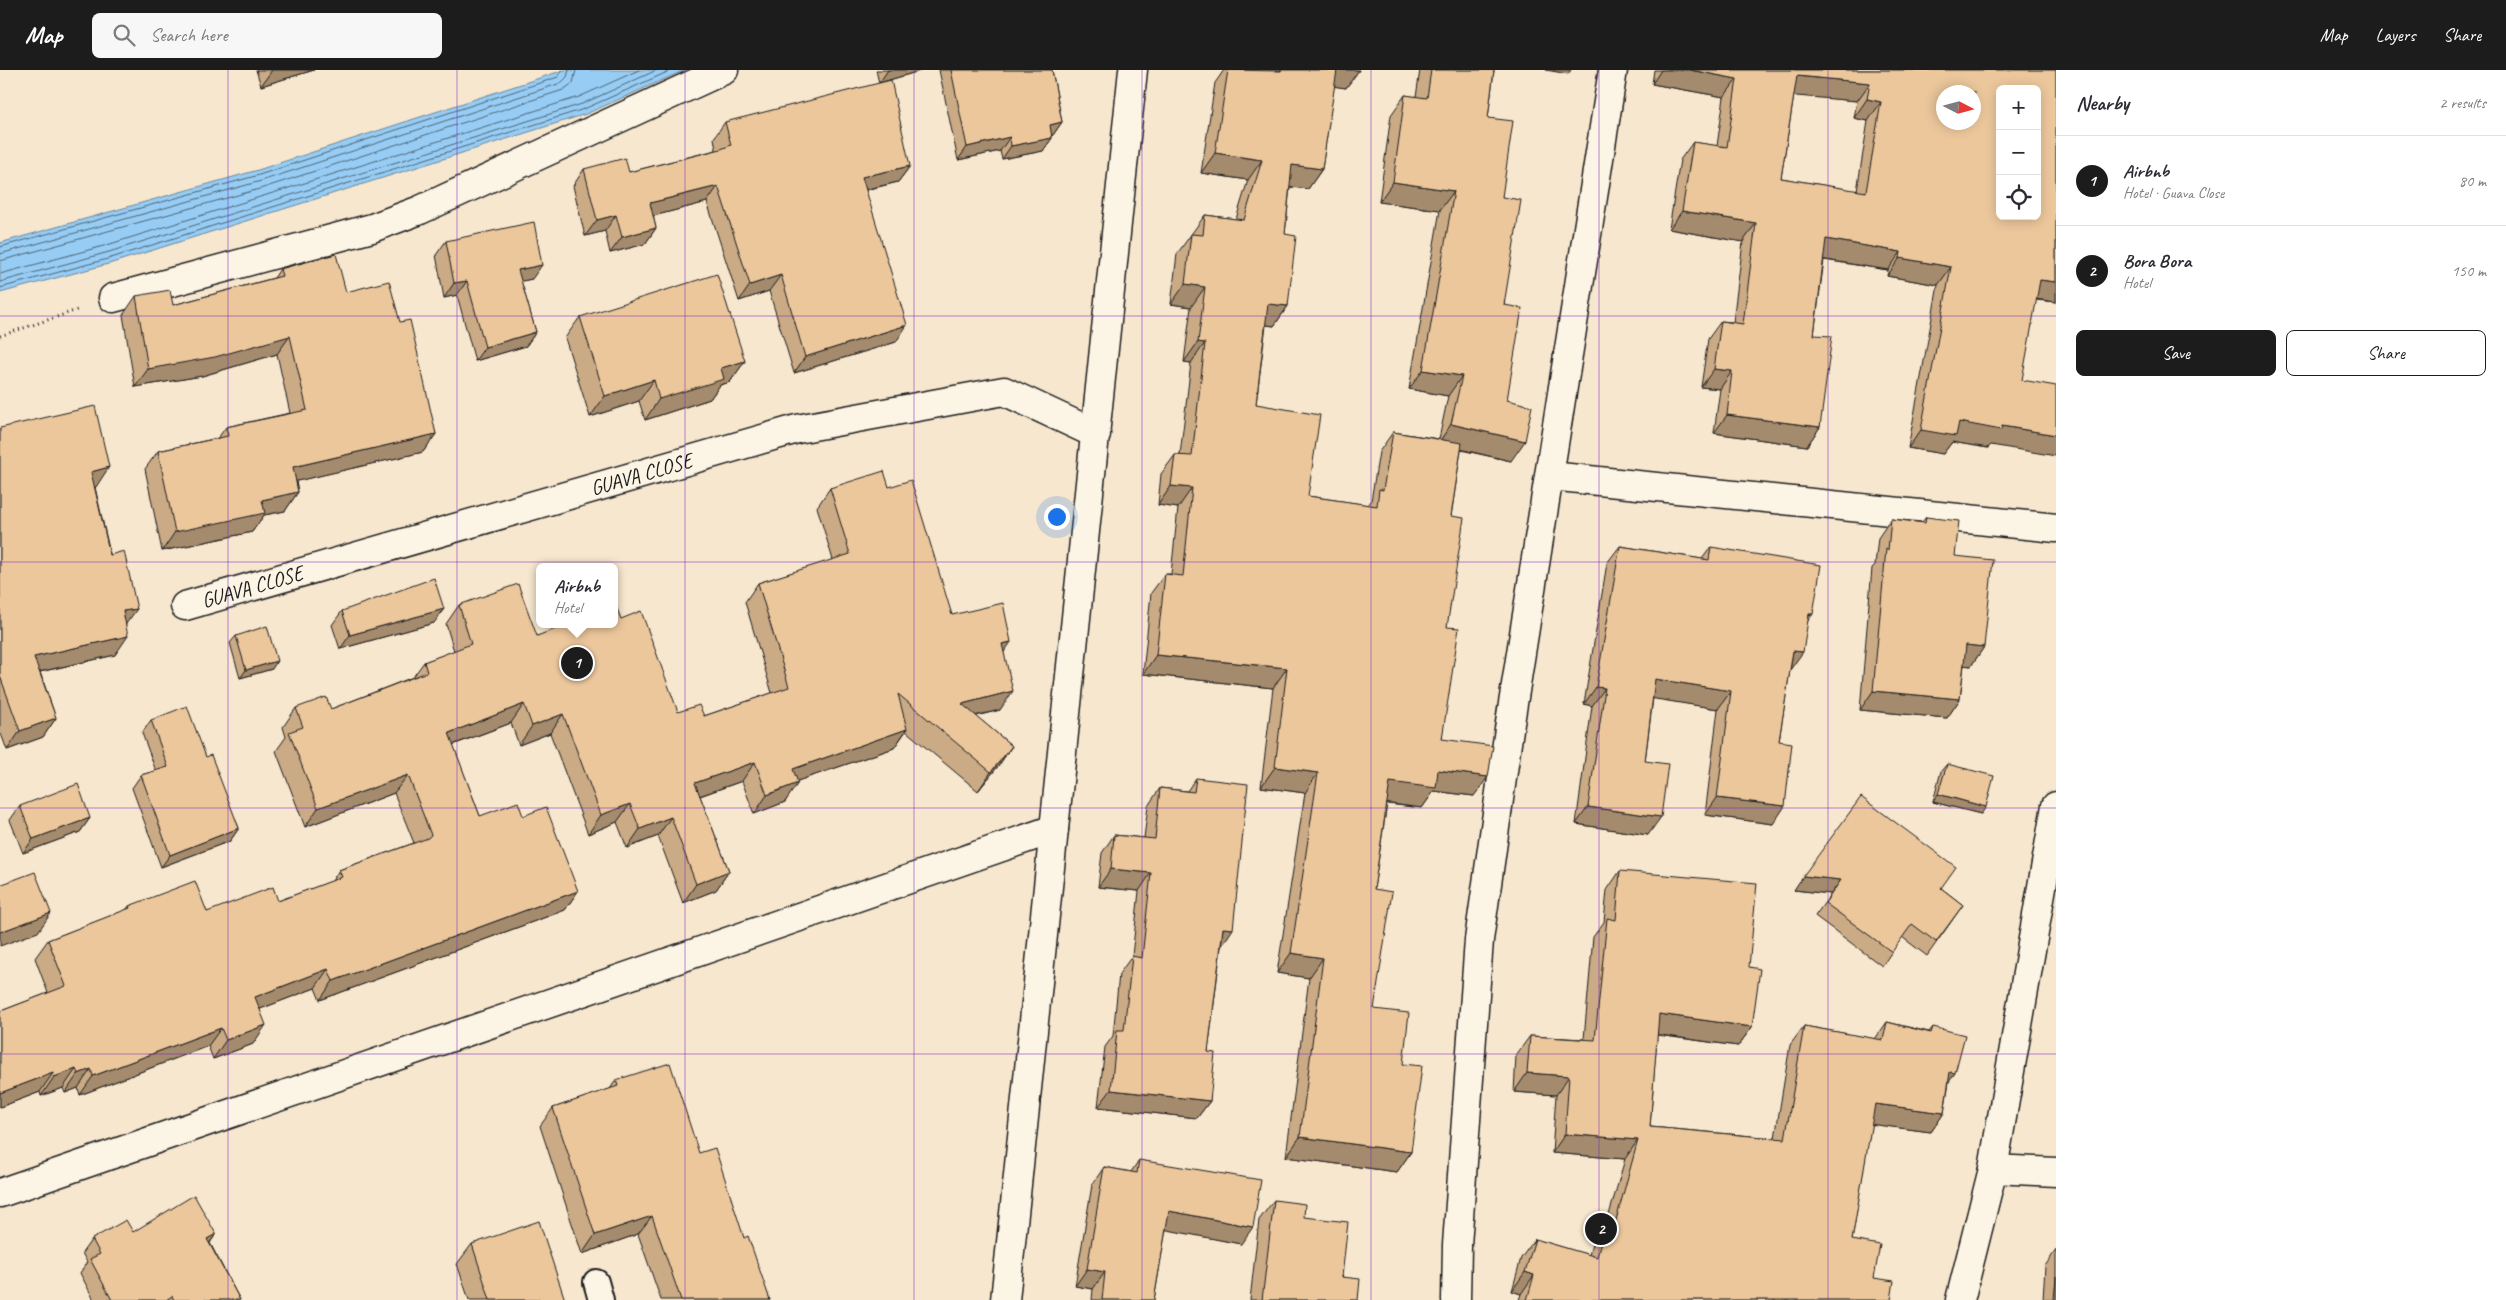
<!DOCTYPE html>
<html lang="en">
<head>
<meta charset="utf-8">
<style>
	:root { --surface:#fff; --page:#f7f7f7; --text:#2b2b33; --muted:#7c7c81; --line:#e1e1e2; --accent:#1c1c1c }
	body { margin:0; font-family:Caveat,sans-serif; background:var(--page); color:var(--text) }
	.controls { position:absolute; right:15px; top:15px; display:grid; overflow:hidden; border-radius:8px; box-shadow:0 2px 12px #0003 }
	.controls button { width:45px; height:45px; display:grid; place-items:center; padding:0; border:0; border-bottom:1px solid var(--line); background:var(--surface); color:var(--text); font:25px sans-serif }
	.compass { position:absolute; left:1936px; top:15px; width:45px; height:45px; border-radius:50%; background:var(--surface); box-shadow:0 2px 12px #0003; rotate:96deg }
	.you { position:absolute; left:1056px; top:446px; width:18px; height:18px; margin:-12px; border:4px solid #fff; border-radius:50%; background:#1a73e8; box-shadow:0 0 0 8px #1a73e833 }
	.badge { display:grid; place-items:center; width:32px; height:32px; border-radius:50%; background:var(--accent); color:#fff; font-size:16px; font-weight:700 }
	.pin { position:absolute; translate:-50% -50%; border:2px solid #fff; box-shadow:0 1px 5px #0006 }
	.popup { position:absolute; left:536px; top:493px; width:82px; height:65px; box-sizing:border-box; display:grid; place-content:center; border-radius:8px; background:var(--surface); filter:drop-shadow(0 1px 4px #0005); font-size:16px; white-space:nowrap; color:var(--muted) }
	.popup b { font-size:19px; color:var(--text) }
	.popup::after { content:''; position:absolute; left:50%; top:100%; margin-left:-10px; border:10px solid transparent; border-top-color:var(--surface) }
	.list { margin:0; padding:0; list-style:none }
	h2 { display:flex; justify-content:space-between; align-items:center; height:65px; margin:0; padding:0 20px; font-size:21px }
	h2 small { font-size:16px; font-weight:400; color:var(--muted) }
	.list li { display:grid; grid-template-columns:32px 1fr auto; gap:15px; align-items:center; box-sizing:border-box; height:90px; padding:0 20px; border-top:1px solid var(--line) }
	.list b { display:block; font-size:19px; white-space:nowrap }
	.list p { margin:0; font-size:16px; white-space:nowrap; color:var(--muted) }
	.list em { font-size:16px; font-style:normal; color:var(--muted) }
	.actions { display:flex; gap:10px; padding:15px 20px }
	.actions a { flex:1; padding:11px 0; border:1px solid var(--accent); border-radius:8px; text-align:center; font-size:18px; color:var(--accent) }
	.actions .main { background:var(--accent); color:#fff }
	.icon { flex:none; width:28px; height:28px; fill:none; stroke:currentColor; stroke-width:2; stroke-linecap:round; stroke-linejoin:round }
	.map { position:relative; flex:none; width:2056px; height:1230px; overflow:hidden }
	header { display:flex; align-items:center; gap:30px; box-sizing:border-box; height:70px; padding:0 25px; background:var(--accent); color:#fff }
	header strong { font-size:24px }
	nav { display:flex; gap:28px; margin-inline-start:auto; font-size:18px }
	.search { width:350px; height:45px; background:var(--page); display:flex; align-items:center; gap:12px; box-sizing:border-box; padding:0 18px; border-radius:8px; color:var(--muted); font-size:19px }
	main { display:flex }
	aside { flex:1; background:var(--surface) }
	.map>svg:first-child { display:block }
	.water { fill:#97cdf5; stroke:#66869e }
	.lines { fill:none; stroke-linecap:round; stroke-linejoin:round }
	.shore { stroke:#4d6373; stroke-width:1 }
	.service-casing { stroke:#1c1c1c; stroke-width:28 }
	.minor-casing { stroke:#1c1c1c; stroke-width:31 }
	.path { stroke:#1c1c1c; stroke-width:3; stroke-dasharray:1 4; stroke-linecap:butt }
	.service { stroke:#fcf5e5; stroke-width:24 }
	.minor { stroke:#fcf5e5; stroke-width:28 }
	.wall { fill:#cbab86; stroke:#1c1c1c; fill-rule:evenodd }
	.shaded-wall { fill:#a58b6d; stroke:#1c1c1c }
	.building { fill:#ecc79c; stroke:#1c1c1c; fill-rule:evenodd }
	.grid { fill:none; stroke:#7b2cbf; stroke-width:1; stroke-opacity:0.55 }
	.labels { text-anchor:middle; stroke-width:4; stroke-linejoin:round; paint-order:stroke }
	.street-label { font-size:21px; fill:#1c1c1c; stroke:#fcf5e5 }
</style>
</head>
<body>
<header>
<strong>Map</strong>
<div class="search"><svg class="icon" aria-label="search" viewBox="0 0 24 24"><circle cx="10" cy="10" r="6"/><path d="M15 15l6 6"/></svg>Search here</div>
<nav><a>Map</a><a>Layers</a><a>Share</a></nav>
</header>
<main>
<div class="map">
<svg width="2056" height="1230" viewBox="0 0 2056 1230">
	<rect width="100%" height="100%" fill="#f7e7cf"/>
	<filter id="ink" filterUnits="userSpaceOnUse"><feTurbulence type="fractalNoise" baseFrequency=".02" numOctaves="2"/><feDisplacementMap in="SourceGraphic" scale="10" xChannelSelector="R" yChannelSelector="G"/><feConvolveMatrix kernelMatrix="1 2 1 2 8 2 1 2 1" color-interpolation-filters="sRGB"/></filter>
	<g filter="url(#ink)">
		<path class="water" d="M564,0h121l-99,44 -474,149 -112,30v-50l258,-73z"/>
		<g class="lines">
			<path class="shore" d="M0,177l259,-72 299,-98 4,-7
				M0,184l261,-73 300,-98 6,-6 2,-7
				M0,191l263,-73 300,-98 10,-7 3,-13
				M0,204l107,-29 472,-148 60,-27
				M0,212l109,-30 473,-148 75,-34
				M0,218l111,-30 473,-149 88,-39"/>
			<defs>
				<path id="service" d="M596,1212l5,18"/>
				<g id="minor">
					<path d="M113,228l259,-70 48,-18 304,-140"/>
					<path d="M1550,406l506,52"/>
					<path id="s1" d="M185,536l612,-177 207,-38 92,43"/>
					<path d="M1993,1099l63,3"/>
					<path d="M0,1123l1054,-364"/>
					<path d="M1005,1230l128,-1230"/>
					<path d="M1456,1230l1,-55 22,-305 30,-211 104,-659"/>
					<path d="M1960,1230l33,-131 63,-363"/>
				</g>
			</defs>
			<use href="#service" class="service-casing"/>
			<use href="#minor" class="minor-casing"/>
			<path class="path" d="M0,266l80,-27"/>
			<use href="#service" class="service"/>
			<use href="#minor" class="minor"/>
		</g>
		<path class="wall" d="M256,0h58l-53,16z
			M876,0h47l-44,13z
			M939,0h113l10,52 -9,13 -1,1v2l-9,13 -41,8 -2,-8 -42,9z
			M1224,0h135l-13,18 -12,-2 -12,83 -14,20 -18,-2 -5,47 3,72 -14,20 -8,-1 -10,79 52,92 60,9 3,-4 8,-49 14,-20 46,7 9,-43 -39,-7 31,-179 -61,-8 12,-87 14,-20 11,2 4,-27h74l-6,48 14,79 5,203 4,61 -50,-11 -10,66 -9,223 32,57 -40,-5 -12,17 -35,-4 -13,85v120l29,55 8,88 -14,20 -111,-15 23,-179 -32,-5 28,-180 -44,-6 12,-99 -130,-14 8,-81 14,-19h6l7,-66 -20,-3 3,-31 14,-19h5l11,-92 -7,-1 7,-55 -20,-3 6,-50 28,-39 31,4 12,-39 -47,-7 14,-90z
			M1654,0h402v232l-20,-2 -45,145 -3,3 -36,-6 -9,12 -35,-6 30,-163 -51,-9 1,-6 -64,-10 -10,75 6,92 -13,19 -93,-13 6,-44 -19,-2 7,-48 13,-18 12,1 10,-80 -74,-13 11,-69 13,-18 24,4 7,-49 -72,-13zM1794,25l63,6 -3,17 14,3 -11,70 -76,-13z
			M725,52l185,44 -12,16 -32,8 30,152 -102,31 -25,-82 -30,10 -32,-99 -54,14 3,12 -11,16 -35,9 -5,-22 -20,5 -12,-50 11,-17 45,3 87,-22 -2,-12z
			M446,171l86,38 -11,2 15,51 -10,14 -51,15 -18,-66 -13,3 -8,-43z
			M280,199l66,23 54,30 36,112 -13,18 -127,29 2,11 -13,19 -21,4 -12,17 -90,19 -17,-82 13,-18 60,-13 8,-11 64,-14 -13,-59 -75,22 -67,11 -12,-72 13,-19 37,9 101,-27z
			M580,247l165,44 -15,21 -10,3 -10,14 -65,21 -6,-19 -49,16 -25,-79z
			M0,358l96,59h-1l31,137 -11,31 -75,17 16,46 -13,19 -36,13 -7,-19z
			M889,417l63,128 52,38 -4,57 -24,6 36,30 -13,19 -21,26 -72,-60 -12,17 -97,33 -12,21 -31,12 -12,-33 -42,15 29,75 -13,19 -33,13 -25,-67 -31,12 -10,-26 -29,12 -38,-101 -31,12 -8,-22 -58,22 27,71h43l55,75 -13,19 -245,90 -5,-12 -55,21 -7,35 -40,15 -5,-13 -128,49 -2,-7 -13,5 -2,-5 -22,8 -1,-4 -40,15v-99l1,3 47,-18 -13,-35 13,-18 78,-30 3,-4 78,6 71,-11 54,-20 7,-11 75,-27 -20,-50 -89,34 -29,-76 10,-14 -3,-10 13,-19 35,1 82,-32 11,-15 30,-11 -8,-27 13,-19 78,31 84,-17 57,93 26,4 68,-23 -27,-91 13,-19 75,-23 -16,-53 13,-19z
			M1926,447l29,39 29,91 -13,19 -7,-1 -4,34 -13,19 -87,-8 12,-142 3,-3 3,-27 13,-19 31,3z
			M1620,476l82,13 9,-12 96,75 -17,48 -11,71 -6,83 -68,-9 13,-106 -65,-11 -8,63 3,74 -72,-11 16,-118 -8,-2 23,-141z
			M342,541l92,12 -94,26 -8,-24z
			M236,566l36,33 -32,9 -10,-35z
			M151,650l55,37 33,71 -9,13 -69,26 -29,-79 9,-13 15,-4 -14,-38z
			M1947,694l34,50 -48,-12 8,-31z
			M1196,708l25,169 -13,105 2,49 -13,17 -99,-11 7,-60 8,-11 6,-62 13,-18 7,-65 -41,-4 4,-34 12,-18 30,3 4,-32 12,-18 27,3z
			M20,736l70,12 -10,14 -57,21 -13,-33z
			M1620,801l129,96 3,60 -14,19 -81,-11 -7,92 125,11 15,-93 14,-19 71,13 12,-17 42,10 4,-5 16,55 -5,31 -13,19 -60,-8 -19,116 22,38 17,22h-372l2,-6 -9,-3 9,-33 14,-19 54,16 4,-14 13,-19h1l18,-63 -73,-6 4,-58 -42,-3 2,-37 14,-19 54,3 9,-102 11,-15 3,-32z
			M1941,818l22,17 -36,51 -25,-19 -20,29 -67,-50 16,-22 -37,-4z
			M616,1010l83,73 45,85 26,62h-109l-23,-66 -56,20 -42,-128 13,-18 57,-19z
			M1139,1090l102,84 -75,-15 -12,71h-62l1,-11 -18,-3 17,-101 12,-18 27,5z
			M1274,1130l30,17 54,83h-108l9,-80z
			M133,1162l83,2 -6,9 30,57h-146l-14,-27 7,-11 -5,-9 10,-14z
			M472,1174l93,56h-96l-12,-36z
			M2056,1180v50h-13l2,-34z"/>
		<path class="shaded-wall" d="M272,0h42l-53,16z
			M888,0h35l-44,13z
			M1334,0h25l-13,18 -22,-3z
			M1546,0h25l-3,4z
			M1661,0h29l47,9 -13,18 -72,-13z
			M1797,6l73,7 -13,18 -73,-6z
			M1867,29l14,3 -13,19 -14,-3z
			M1062,52l-9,13 -13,3 10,-13z
			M1010,67l-10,14 -42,9 9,-13z
			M1052,68l-9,13 -41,8 9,-13z
			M1215,83l47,7 -14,20 -47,-7z
			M1292,95l30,4 -14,20 -30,-4z
			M910,96l-12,16 -48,11 12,-16z
			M1393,112l61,9 -14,19 -61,-8z
			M718,116l-11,16 -69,18 12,-17z
			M1682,141l74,12 -13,19 -74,-13z
			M616,145l-11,16 -20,5 12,-16z
			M656,158l-11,16 -35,9 12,-16z
			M1826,169l75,13 -13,18 -74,-12z
			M1900,188l51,9 -13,18 -51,-9z
			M542,195l-10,14 -24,5 10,-14z
			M781,205l-12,16 -30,10 11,-16z
			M2040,210l16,2v20l-29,-4z
			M467,211l-10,14 -13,3 10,-15z
			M1185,214l20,3 -14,20 -20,-3z
			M1268,234l20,2 -14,20 -20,-3z
			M907,255l-11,17 -102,31 11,-16z
			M536,262l-10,14 -51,15 10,-14z
			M290,266l-13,18 -75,22 -67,11 13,-18z
			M1198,272l7,1 -14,20 -7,-1z
			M745,291l-15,21 -10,3 -10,14 -65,21 14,-21 62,-31z
			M1714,299l18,2 -12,18 -19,-2z
			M1423,300l39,6 -14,20 -39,-7z
			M654,310l-15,21 -49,16 15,-21z
			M1727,345l93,12 -13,19 -93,-13z
			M1959,352l43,4 54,9v21l-65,-11 -3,3 -36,-6 -9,12 -35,-6 13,-18z
			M1451,354l74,17 -14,20 -73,-17z
			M436,364l-13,18 -143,33 13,-18z
			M109,397l-13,20 -18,4 13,-19z
			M1171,416l21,2 -14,20 -20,-3z
			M298,422l-13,19 -21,4 -12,17 -90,19 13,-19 87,-32z
			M137,539l-14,19v-17z
			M444,539l-10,14 -94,26 10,-14z
			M1809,544h4l-13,18z
			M128,566l-13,19 -94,21 13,-19z
			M1011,572l-13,19 4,-17z
			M1966,575l18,2 -13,19 -18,-2z
			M1793,581l10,1 -13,18z
			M1156,585l131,13 -14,20 -130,-14z
			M277,591l-5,8 -32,9 6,-8z
			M1655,609l76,12 -13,18 -75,-12z
			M1596,617l9,1 -13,18 -8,-2z
			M1013,621l-13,19 -51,12 13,-18z
			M1873,621l87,8 -13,19 -87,-8z
			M524,634l-13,19 -75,28 13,-18z
			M563,644l-13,19 -31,12 13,-19z
			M56,648l-13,19 -36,13 13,-19z
			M907,659l-13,19 -114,39 13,-18z
			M1012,676l-13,19 -21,26 13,-19z
			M755,692l-13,19 -60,21 13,-19z
			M1275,697l43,6 -13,20 -44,-6z
			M1438,700l50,7 -14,19 -40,-5 -12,17 -46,-6 14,-20z
			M408,705l-14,18 -89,34 13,-19z
			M798,713l-13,19 -31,12 13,-19z
			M1938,724l48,13 -5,7 -48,-12z
			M1717,728l68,8 -12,18 -68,-9z
			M630,734l-13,18 -29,12 13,-19z
			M1588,737l73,10 -13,18 -72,-11z
			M671,747l-13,19 -31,12 13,-19z
			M90,748l-10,14 -57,21 10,-14z
			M239,758l-9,13 -69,26 9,-12z
			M1111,799l40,4 -12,18 -41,-4z
			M729,801l-13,19 -33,13 13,-19z
			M1803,806l38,4 -10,14 -37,-4z
			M578,821l-13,19 -245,90 13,-19z
			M51,843l-13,19 -38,14v-14z
			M1223,858l10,1 -12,18z
			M1291,883l32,5 -14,20 -32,-5z
			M328,899l-13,19 -73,28 13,-19z
			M1659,944l93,13 -14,19 -92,-13z
			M266,955l-13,19 -40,15 13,-19z
			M221,958l-13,18 -128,49 13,-19z
			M76,999l-13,19 -22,8 13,-19z
			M91,999l-13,19 -13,5 13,-19z
			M1950,1002l5,1 -13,19z
			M53,1003l-13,19 -40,15v-14z
			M1527,1003l42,3 -13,19 -42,-3z
			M1111,1020l99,11 -13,17 -99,-11z
			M1875,1034l69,9 -13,19 -70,-9z
			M1565,1064l73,6 -13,19 -73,-6z
			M1300,1067l111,15 -14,20 -111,-15z
			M1169,1141l84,16 -12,17 -84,-16z
			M652,1146l-14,18 -56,20 13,-19z
			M216,1164l-10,14 1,-9z
			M1087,1199l18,3 -12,17 -18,-3z
			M1525,1202l9,3 -13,19 -9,-3z"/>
		<path class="building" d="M951,0h101l10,52 -12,3 2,13 -41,8 -1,-9 -43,10z
			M1228,0l53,1v-1h56l-15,99 -30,-4 -7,69 11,2 -8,70 -20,-2 -12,100 64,11 -12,81 69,10 2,-17 4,1 10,-58 69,11 -11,73 13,2 -17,109 12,1 -17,111 51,7 -5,31 -50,-7 -2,18 -46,-6 -16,107 18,3 -18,117 35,4 -6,51 19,2 -11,86 -111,-15 23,-179 -32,-5 27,-180 -43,-6 12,-99 -131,-13 9,-81 18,2 9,-88 -21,-2 4,-31 17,1 13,-113 -7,-1 7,-55 -20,-3 6,-50 12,1 2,-20 39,5 18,-60 -47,-7z
			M1431,0h63l-6,48 25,3 -11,76 19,3 -17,105 18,3 -15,92 25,6 -7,35 -74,-17 11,-48 -39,-6 31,-179 -61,-9 12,-87 22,3z
			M1690,0h366v212l-16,-2 -18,100 34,6v49l-54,-9 -1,4 -42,-8 -3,14 -35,-6 30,-163 -51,-9 1,-6 -75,-13 -12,96 18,1 -12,91 -93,-12 5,-44 -18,-2 7,-48 22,3 13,-101 -74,-12 11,-69 34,5 10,-68zM1797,6l73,7 -3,16 14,3 -15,90 -85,-14zM2000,19h37v127h-37zM1944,22h30v30h-30z
			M891,10l19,86 -48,11 45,148 -102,32 -24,-82 -31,10 -32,-99 -68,17 6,25 -34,9 -6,-22 -19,5 -13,-51 41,-11 4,14 92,-23 10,-4 -6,-23z
			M534,152l8,43 -24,5 18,62 -51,15 -18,-66 -13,2 -8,-42z
			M336,184l10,38 43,-11 11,41 10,-2 26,114 -143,33 5,25 -36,8 3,13 -90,19 -17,-81 70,-15 -2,-9 81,-17 -17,-74 -75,21 -67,12 -12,-73 34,-6 3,15 109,-29 -2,-7z
			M717,204l28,87 -24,7 3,11 -65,20 -5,-19 -49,16 -25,-79z
			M95,336l14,61 -18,5 19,83 14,-4 13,58 -14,2 5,25 -94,21 22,61 -36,13 -20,-55v-248z
			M884,401l5,16 22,-7 41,135 51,-12 8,39 -9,2 11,47 -51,13 50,42 -21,26 -93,-78 9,35 -114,40 5,14 -31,12 -12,-33 -60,21 34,88 -33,13 -25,-67 -31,12 -10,-25 -29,11 -38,-101 -31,12 -8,-22 -75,29 31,83 38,-14 5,14 23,-9 32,84 -245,90 -5,-12 -73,28 11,28 -40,15 -5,-12 -128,48 -2,-7 -13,5 -2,-5 -22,8 -1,-4 -53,20v-85l1,3 65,-25 -18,-46 82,-32 -1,-2 66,-25 12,31 66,-25 5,14 64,-24 -3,-7 89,-32 3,-3 -23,-60 -90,33 -29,-76 14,-5 -7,-19 30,-11 5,12 96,-37 -3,-10 47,-18 -12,-39 59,-21 19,52 31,-12h46v-17l2,-1 5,13 20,-8 37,101 21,-7 5,11 85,-29 -31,-104 92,-29 -20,-66z
			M1926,447l33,4 -4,35 38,4 -9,87 -18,-2 -6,54 -87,-8 13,-142 2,1 3,-31 34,4z
			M1620,476l89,14 2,-13 110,18 -8,49h-4l-6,38 -10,-1 -14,90 13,2 -7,63 -68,-8 14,-107 -76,-12 -10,82 23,3 -7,53 -73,-10 17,-119 -9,-1z
			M434,508l10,31 -94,26 -8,-24z
			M267,556l10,35 -31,9 -10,-34z
			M187,636l19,51 5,-2 28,73 -69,27 -29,-80 27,-8 -17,-47z
			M1947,694l47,12 -8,31 -48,-13z
			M1196,708l52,6 -15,145 -10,-1 -15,124 7,1 -5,48 -99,-11 6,-60h7l8,-74 10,2 9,-85 -40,-4 3,-34 41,4 5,-51 34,4z
			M78,714l12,34 -57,21 -13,-33z
			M1861,727l95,70 -15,21 22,17 -27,37 -24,-18 -20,28 -67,-49 16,-23 -38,-4z
			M1620,801l137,12 -8,84 11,2 -8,58 -93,-13 -9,113 135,12 19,-113 79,14 4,-18 44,11 2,-6 32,8 -10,38 -5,-1 -6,41 -69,-9 -23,136 28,5 -6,33 20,3 -3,19h-364l7,-25 -9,-3 10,-33 62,18 9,-35 9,2 23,-84 -73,-6 4,-58 -42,-3 3,-37 65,4 12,-122 9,2z
			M35,802l16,41 -51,19v-47z
			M670,993l29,90 16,-5 29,90 4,-2 22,64h-89l-29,-84 -57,19 -42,-127 65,-22 -2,-6z
			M1139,1090l122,20 -8,47 -84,-16 -15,89h-52l3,-28 -18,-3 17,-102 33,6z
			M194,1125l22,39 -9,5 33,61h-66l-2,-4 -6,4h-54l-22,-41 10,-5 -8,-15 34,-19 7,12z
			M1274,1130l31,4 -1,13 44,5 -6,55 18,2 -2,21h-96z
			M539,1151l26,79h-75l-18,-56z
			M2056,1206v24h-2z"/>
	</g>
	<path class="grid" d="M228,0v1230M457,0v1230M685,0v1230M914,0v1230M1142,0v1230M1371,0v1230M1599,0v1230M1828,0v1230M0,246h2056M0,492h2056M0,738h2056M0,984h2056"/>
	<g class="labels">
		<g class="street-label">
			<text dy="7" stroke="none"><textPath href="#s1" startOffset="475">GUAVA CLOSE</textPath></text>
			<text dy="7" stroke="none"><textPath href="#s1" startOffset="70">GUAVA CLOSE</textPath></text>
		</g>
	</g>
</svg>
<div class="controls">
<button>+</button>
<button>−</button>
<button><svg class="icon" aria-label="locate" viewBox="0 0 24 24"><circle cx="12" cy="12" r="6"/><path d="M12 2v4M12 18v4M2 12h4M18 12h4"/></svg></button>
</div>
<svg class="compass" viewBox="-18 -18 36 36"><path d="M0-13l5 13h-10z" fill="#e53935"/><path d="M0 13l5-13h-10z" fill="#7c7c81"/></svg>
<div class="you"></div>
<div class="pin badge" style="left:577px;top:593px">1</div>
<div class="popup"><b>Airbnb</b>Hotel</div>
<div class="pin badge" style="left:1601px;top:1159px">2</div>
</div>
<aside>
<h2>Nearby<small>2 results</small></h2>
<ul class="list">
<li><span class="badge">1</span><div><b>Airbnb</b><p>Hotel · Guava Close</p></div><em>80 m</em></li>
<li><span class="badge">2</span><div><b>Bora Bora</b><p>Hotel</p></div><em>150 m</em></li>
</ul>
<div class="actions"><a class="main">Save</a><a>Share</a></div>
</aside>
</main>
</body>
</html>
